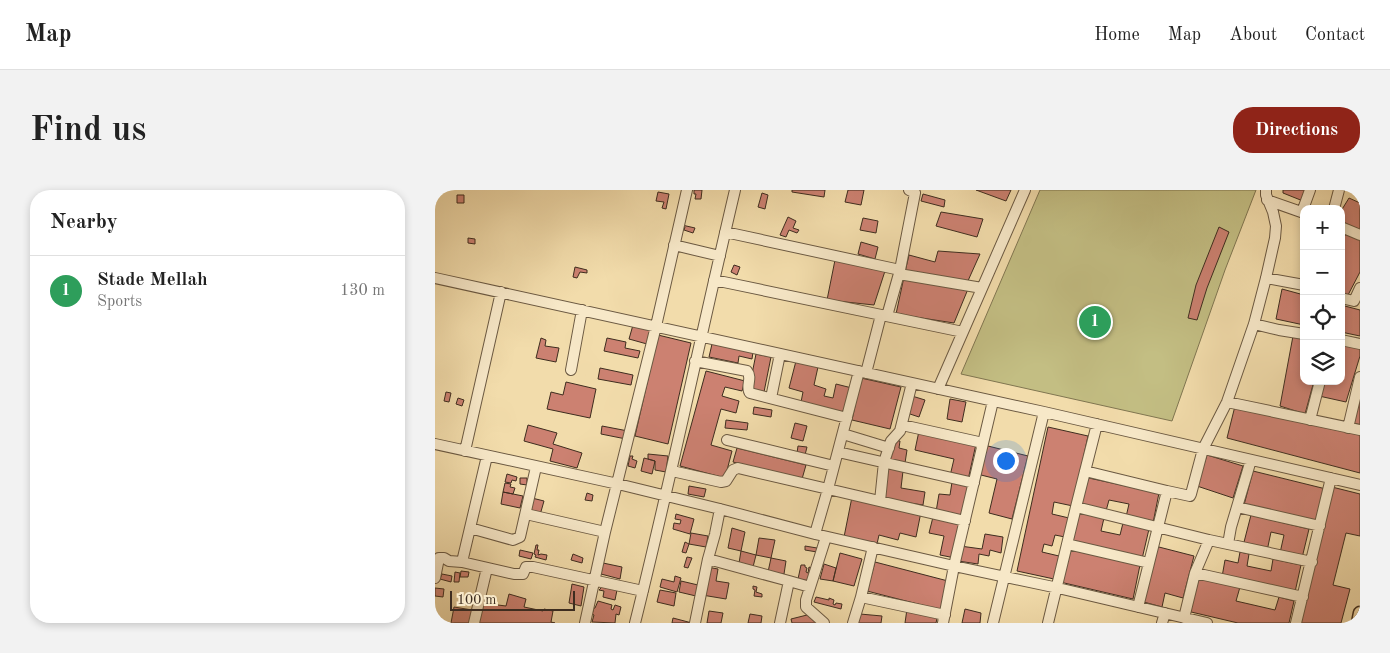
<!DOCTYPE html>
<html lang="en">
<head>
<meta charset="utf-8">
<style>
	:root { --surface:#fff; --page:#f2f2f2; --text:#222; --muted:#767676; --line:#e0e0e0; --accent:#8f2418 }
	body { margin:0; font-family:"Old Standard TT",serif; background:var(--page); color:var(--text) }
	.controls { position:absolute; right:15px; top:15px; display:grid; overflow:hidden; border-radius:10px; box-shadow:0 2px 8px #0003 }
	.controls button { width:45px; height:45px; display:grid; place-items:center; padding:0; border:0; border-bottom:1px solid var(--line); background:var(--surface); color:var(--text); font:25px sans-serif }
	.scale { position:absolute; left:15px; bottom:12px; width:125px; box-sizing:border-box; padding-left:5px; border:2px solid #3e2d1f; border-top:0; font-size:14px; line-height:18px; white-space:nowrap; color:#3e2d1f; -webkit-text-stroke:4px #f7e8c8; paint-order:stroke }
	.you { position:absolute; left:570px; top:270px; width:18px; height:18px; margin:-12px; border:4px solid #fff; border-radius:50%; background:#1a73e8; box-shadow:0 0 0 8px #1a73e833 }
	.badge { display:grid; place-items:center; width:32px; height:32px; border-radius:50%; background:var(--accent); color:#fff; font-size:16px; font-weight:700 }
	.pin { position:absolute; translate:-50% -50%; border:2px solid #fff; box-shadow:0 1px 5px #0006 }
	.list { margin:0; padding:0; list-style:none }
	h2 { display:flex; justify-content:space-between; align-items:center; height:65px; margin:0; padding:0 20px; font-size:21px }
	h2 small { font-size:16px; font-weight:400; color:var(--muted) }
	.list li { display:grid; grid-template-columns:32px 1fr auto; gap:15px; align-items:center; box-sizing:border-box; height:70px; padding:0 20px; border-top:1px solid var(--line) }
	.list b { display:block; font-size:19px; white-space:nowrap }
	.list p { margin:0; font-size:16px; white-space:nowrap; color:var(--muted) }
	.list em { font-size:16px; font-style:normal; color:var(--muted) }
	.icon { flex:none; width:28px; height:28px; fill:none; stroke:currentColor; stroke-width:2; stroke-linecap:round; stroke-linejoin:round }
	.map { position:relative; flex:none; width:925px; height:433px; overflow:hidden; border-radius:20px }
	header { display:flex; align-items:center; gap:30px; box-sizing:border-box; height:70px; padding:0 25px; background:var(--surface); border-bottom:1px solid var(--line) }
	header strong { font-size:24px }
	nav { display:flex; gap:28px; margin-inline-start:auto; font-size:18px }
	.intro { display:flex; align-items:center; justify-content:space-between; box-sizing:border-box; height:120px; padding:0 30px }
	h1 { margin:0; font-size:35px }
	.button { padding:12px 22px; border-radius:20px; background:var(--accent); color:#fff; font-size:18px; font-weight:700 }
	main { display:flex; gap:30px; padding:0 30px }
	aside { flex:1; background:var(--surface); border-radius:20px; box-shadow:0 2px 8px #0003 }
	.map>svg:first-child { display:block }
	.green { fill:#c3be83; stroke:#807651 }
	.building { fill:#cc8171; stroke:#3e2d1f }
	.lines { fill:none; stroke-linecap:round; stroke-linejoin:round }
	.minor-casing { stroke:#6b5942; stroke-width:12 }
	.major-casing { stroke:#3e2d1f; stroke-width:15 }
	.minor { stroke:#f7e8c8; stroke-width:10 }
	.major { stroke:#f2dcab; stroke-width:12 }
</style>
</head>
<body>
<header>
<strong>Map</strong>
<nav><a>Home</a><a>Map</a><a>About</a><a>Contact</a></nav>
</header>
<div class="intro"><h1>Find us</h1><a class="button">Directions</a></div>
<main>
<aside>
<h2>Nearby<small></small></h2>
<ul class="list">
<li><span class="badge" style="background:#2e9e5b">1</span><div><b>Stade Mellah</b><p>Sports</p></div><em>130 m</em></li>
</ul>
</aside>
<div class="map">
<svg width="925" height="433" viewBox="0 0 925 433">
	<rect width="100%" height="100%" fill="#f2dcab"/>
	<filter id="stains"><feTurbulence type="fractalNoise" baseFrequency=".004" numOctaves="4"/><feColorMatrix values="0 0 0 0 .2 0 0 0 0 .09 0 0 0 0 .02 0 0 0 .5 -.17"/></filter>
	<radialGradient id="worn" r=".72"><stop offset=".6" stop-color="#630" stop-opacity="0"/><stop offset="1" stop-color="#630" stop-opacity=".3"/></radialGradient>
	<path class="green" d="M605,0h216l-31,80 -53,151 -211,-47z"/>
	<path class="building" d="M259,0h8l-1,9h-6l1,-5h-2z
		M357,0h33l-1,7 -32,-5z
		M413,0h16l-3,15 -16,-3z
		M541,0h35l-5,11z
		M848,0h25l-5,11 -20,-8z
		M223,2l11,2 -3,15 -4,-1 2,-6 -8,-1z
		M327,3l6,2 -3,14 -7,-2z
		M488,4l22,6 -1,7 -23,-6z
		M22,5h7v8h-7z
		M914,8l11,5v28l-19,-10v-10z
		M506,22l42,7 -6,18 -41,-11z
		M353,27l8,4 -3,7 6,2 -2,3 -8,-3 -3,7 -6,-2z
		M428,28l15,3 -2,12 -16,-3z
		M247,35l13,3 -2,5 -9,-3 1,-3h-3z
		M784,37l10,5 -22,56 -10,32 -9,-2 8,-33z
		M912,41l13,6v35l-12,23 -7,-1v-50z
		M33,48l7,1v5l-7,-1z
		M426,52l17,5 -3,12 -17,-5z
		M503,61l42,3 -13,29 -62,-11 4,-17 26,7z
		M400,70l50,11 -11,34 -47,-5z
		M299,75l6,2 -3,8 -6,-3z
		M140,77l12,3v3l-7,-1 -3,6 -4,-1z
		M469,87l64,12 -14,34 -58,-9z
		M847,99l22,6v30l-28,-6z
		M906,115l19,5v26l-19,-4z
		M198,135l18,5 -4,14 -18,-5z
		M223,145l33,8 -23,101 -33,-8z
		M858,146l11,2v43h10l-9,33 -25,-8z
		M106,148l5,2 -1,6 14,2 -3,14 -20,-4z
		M172,148l19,4 -1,6 15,3 -2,7 -34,-7z
		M277,154l41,8 -1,7 -13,-3 -1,7 -29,-6z
		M906,154l19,4v8l-14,46 -27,-6 4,-15h18z
		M321,164l15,3 -7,35 -15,-3z
		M361,171l22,6 -4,18 12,4 -2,7 9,2 3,-14 16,4 -6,25 -45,-11 2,-10 -14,-4z
		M165,178l33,7 -2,10 -33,-6z
		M271,181l39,10 -3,10 -17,-4 -3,9 17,5 -3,12 -15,-4 -10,36 21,6 -7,27 -45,-12z
		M426,188l40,9 -11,42 -38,-9z
		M131,192l30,7 -6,29 -43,-9 4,-17 12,3z
		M925,199v36l-8,-1z
		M11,202l5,1 -2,9 -5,-1z
		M477,206l13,4 -6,17 -12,-4z
		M23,208l6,2 -2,6 -6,-2z
		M515,209l16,3 -4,20 -15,-3z
		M801,212l124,33v38l-133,-35z
		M319,217l18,3 -1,7 -18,-3z
		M291,230l22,3 -1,7 -22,-2z
		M360,233l12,3 -4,15 -12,-3z
		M93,235l29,8 -4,11 29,9 -5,15 -27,-7 3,-12 -29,-8z
		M167,236l26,5 -2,8 -25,-5z
		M613,237l40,9 -15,70 -19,-4 -2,12 17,4 -4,19 -10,-2 -3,11 -8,-2 -2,8 17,4 -5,23 -37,-8z
		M484,241l57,13 -8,36 -18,-4 4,-17 -39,-9z
		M459,250l6,1 -1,7 8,2 -2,13 -15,-2z
		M549,255l44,11 -16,63 -23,-6 8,-34 -20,-5z
		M363,256l9,1 -2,8 -8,-2z
		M302,258l69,17 -4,14 -69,-17z
		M213,264l20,2 -2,16 -11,-2v-9l-7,-2z
		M772,265l36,11 -10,32 -36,-12z
		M195,266h3l-1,3 5,2 -2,7 -7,-2z
		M209,268l11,3 -3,13 -11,-3z
		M453,278l15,3 -2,17 24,4 -2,13 -40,-6z
		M818,281l73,18 -8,34 -74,-18z
		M72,284l10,3 -1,4 -4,-1 -1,3 -6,-1z
		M649,287l75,16 -6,30 -27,-6 3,-13 -20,-4 -3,11 -28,-6z
		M85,288h7v7l-7,-1z
		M517,292l17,3 -5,31 -28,-4 3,-18 11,1z
		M70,293l6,1 -1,3 5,1 -2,6 -10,-2z
		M254,296l17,3 -2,8 -16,-3z
		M897,297l28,7v42l-14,-3 -13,52 17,4 -9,34h-42z
		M68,302l20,4 -3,12 -19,-4z
		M152,303l6,2 -1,6 -7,-1z
		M417,307l69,15 -5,25 -16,-4 -2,7 -19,-5 -2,9 -33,-7z
		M97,308l12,3 -4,14 -11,-3z
		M642,321l27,7 -3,13 19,4 3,-12 26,6 -7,30 -72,-18z
		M241,324l18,5 -4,15 -17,-5 1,-6 6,1 1,-4 -6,-1z
		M816,325l58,14 -7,29 -22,-5 4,-18 -13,-3 -4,19 -24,-5z
		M498,327l29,6 -7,35 -15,-3 4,-19 -15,-3z
		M297,338l13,4 -4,19 -13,-3z
		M256,343l17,3 -2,11 -17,-3z
		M550,344l18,3 -2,16 -11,-3 -1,6 -10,-2 -1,10 -20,-3 2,-15 22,3z
		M324,348l16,2 -4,18 -15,-3z
		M250,352l4,2 -3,9 -4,-1z
		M101,355h2l-1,5h2l-1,5 3,-1 6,1 -1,5 -11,-3 1,-2 -2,-1z
		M370,356l12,2v4l-12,-2z
		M720,356l39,10 -11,42 -18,-5 -3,14 -22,-6z
		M632,359l73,16 -7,34 -73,-17z
		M85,360l13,3 -2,6 -12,-3z
		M306,361l15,4 -3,12 -14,-4z
		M805,362l9,2 -2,12 24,5 2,-12 28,6 -6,27 -73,-15 3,-17 13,3z
		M405,363l22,6 -8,27 -21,-5z
		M138,364l10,4 -1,5 -11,-3z
		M252,367l5,1 -4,10 -4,-1z
		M336,368l15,3 -2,13 -16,-2z
		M440,372l73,19 -7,29 -74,-19z
		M168,373l19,4 -2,12 -19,-5z
		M389,374l12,4 -3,13 -13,-2z
		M366,375h4v2l2,1 -1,4 2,1 1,-6 3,1 -2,13 -12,-2z
		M272,377l11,2 -2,12 13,2 -3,16 -24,-4z
		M26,381l8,1 -1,5h-8z
		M20,382l5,1 -1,9h-5z
		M7,384l10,2 -1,6 -11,-3z
		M240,386l6,2 -4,14 -17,-5 2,-8 12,3z
		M760,387l45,10 -4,14 39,9 4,-13 15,4 -5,22h-51l-51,-12z
		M246,391l17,4 -2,11 -17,-4z
		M137,394l12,3 -3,19 -12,-3z
		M318,396l4,1 -1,5 6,2v3l-8,-1 1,-6 -2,-1z
		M167,397l15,3 -2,10 -12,-3 1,-6 -5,-1z
		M0,398l9,1 -1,8 -8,-1z
		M225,400l16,3 -2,13 -17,-4z
		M32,403l7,2 -2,5 -6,-1z
		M74,404l17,5 -2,8 19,4 1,-2 9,2 -2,11 4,1h-104l3,-16 18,3 2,-8 32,4z
		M381,407l13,3v-2l5,2 -1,4 2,1 1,-2 6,1 -1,5 -27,-7z
		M163,411l14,4 -1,4 2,1 2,-5 6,2 -2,8 -3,-1 -1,9 -23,-1 2,-7 -2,-1 2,-6h1z
		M472,419l31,5 -2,9h-31z
		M530,419l16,4 -1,10h-18z
		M274,421l14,2 -2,10h-14z
		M380,423l3,10h-26l-1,-4z
		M315,424l12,2 -1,7h-13z
		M425,424l22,2 -1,7h-23z
		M238,428l19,5h-20z"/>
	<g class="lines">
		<defs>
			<path id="minor" d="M832,10l37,13
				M899,19l5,-19
				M867,22l8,-22
				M906,37l19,8
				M290,42l175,38
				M239,55l46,11
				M464,84l83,14
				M0,88l609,134 316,73
				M831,88l38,7
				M279,90l249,52
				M906,108l13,3 6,-13
				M452,126l13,-46 15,-77 -6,-3
				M819,134l25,6 25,4
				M906,150l19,4
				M260,171l52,10c6,7 -2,16 3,22l97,25
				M136,180l11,-60
				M424,181l-31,118 137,32
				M431,183l15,-58
				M503,199l87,-199
				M336,208l9,-44
				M792,212l133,28
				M875,230l10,-39
				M467,235l81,18
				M913,238l12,-51
				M408,244l46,14
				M292,250l107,26
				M0,254l183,40 102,25 95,25 139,32 104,22 149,35
				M30,261l36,-159
				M403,262l136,31
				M237,281l49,11 5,-1 7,-11 5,-2 90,21 -13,45
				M650,281l82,20 -18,72
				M732,301l23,5 1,-2 12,-45 24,-47 27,-78 12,-46 9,-40 1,-12 -3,-14 -7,-17v-5
				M445,311l4,-39 7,-21 9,-10 12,-48
				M641,317l133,33
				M802,317l83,19
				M91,324l79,18
				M35,338l43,12 7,-3 16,-70
				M632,354l82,19 -11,44
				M793,354l3,-17 20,-67
				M273,369l7,-25 5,-25
				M27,372l25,-106
				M760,383l14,-33 103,22
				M0,388l4,-20h5l5,3 13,1 52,12h9l3,-7h7l110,24
				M354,391l21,6
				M426,407l12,-50
				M749,428l11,-45 108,24
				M39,433l13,-55
				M150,433l20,-91 51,-206 31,-136
				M200,433c36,-144 66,-289 100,-433
				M260,433l13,-64 81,22 -9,42
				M389,433l-18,-16v-7l20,-63
				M418,433l8,-26 84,18
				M508,433l11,-57 39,-165
				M558,433l51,-211
				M613,433l28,-116 21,-83
				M727,433l3,-10
				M861,433l35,-145"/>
			<path id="major" d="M923,433l2,-10"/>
		</defs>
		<use href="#minor" class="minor-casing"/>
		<use href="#major" class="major-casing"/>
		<use href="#minor" class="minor"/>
		<use href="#major" class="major"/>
	</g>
	<rect width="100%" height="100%" filter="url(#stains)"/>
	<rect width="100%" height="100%" fill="url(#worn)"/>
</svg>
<div class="controls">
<button>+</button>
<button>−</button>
<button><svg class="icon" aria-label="locate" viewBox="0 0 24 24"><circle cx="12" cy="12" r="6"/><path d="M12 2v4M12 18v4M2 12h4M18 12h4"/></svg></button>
<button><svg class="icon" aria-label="layers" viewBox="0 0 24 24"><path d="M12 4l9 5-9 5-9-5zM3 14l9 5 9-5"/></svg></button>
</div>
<div class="scale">100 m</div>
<div class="you"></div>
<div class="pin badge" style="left:660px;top:132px;background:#2e9e5b">1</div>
</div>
</main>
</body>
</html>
